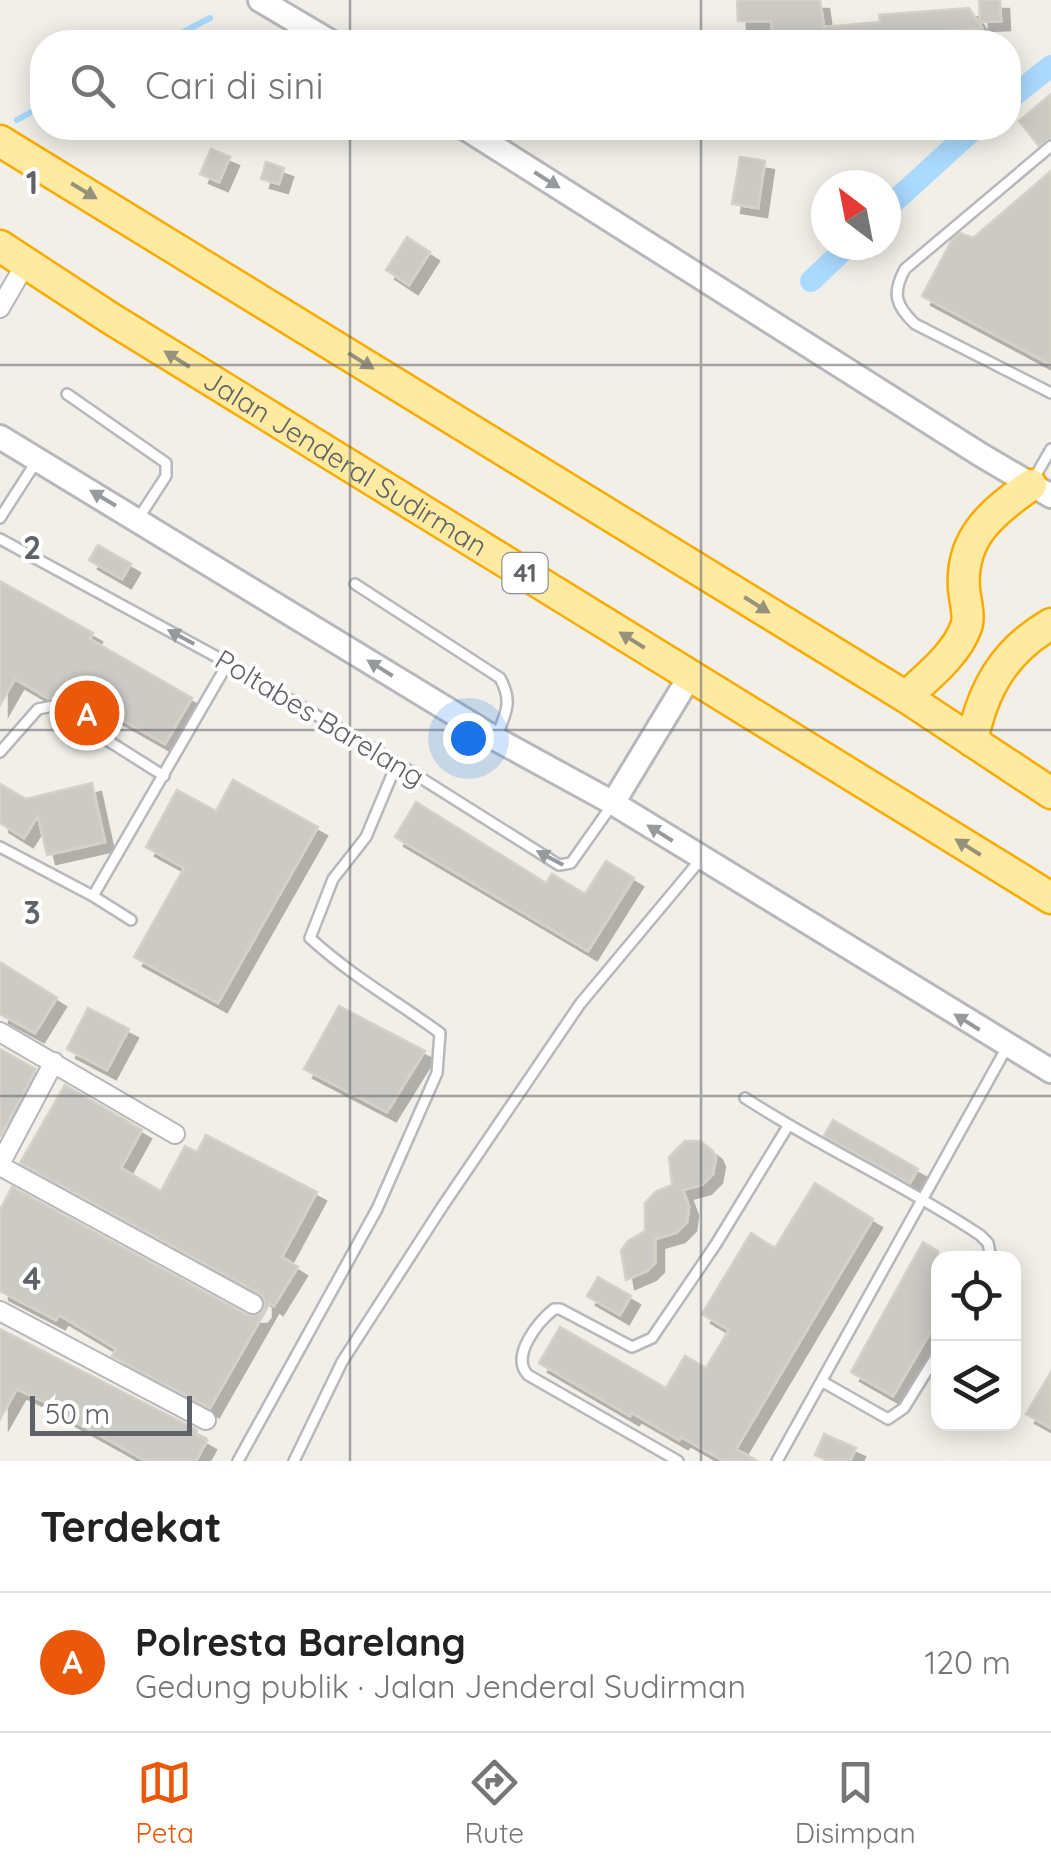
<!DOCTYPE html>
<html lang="id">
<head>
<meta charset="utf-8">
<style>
	:root { --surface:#fff; --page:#f2f2f2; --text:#222; --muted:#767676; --line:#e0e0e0; --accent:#ea580c }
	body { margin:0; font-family:Quicksand,sans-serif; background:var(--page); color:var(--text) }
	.controls { position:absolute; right:30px; bottom:30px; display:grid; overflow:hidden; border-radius:20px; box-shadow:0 5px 25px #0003 }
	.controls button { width:90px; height:90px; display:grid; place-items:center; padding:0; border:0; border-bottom:2px solid var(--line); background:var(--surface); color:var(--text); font:50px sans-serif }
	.compass { position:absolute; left:811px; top:170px; width:90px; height:90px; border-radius:50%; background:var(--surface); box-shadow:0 5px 25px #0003; rotate:328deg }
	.scale { position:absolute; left:30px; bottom:25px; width:162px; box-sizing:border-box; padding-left:10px; border:5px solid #5f6368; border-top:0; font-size:28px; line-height:35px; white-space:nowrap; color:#5f6368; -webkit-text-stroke:8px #fff; paint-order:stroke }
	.you { position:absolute; left:468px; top:738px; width:35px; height:35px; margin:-25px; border:8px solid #fff; border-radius:50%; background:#1a73e8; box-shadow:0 0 0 15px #1a73e833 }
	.badge { display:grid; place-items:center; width:65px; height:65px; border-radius:50%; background:var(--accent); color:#fff; font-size:32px; font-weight:700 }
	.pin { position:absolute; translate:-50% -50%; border:5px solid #fff; box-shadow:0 2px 10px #0006 }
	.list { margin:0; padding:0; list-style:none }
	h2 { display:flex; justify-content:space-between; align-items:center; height:130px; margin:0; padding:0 40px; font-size:42px }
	h2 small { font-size:32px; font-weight:400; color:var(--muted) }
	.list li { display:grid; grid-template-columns:65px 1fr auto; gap:30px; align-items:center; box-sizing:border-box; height:140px; padding:0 40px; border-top:2px solid var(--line) }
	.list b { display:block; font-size:38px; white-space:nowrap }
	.list p { margin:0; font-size:32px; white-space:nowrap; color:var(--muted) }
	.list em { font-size:32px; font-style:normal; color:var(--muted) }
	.icon { flex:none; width:55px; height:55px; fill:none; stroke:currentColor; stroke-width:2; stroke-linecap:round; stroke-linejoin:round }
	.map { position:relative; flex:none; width:1051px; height:1461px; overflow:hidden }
	.search { position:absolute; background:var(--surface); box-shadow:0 5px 25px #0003; left:30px; right:30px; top:30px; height:110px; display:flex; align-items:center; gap:25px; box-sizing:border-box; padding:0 35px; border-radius:40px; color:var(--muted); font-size:38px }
	.sheet { height:270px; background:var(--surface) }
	nav { display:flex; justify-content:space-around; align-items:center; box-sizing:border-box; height:140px; border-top:2px solid var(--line); background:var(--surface); font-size:28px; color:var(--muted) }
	nav a { display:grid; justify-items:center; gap:5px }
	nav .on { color:var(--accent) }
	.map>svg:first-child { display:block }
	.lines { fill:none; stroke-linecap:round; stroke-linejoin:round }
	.stream { stroke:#aadaff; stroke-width:6 }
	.canal { stroke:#aadaff; stroke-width:22 }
	.building { fill:#cccac5; stroke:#d6d1c6; stroke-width:2.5; filter:url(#shadow) }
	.service-casing { stroke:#b5b8bc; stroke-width:14 }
	.minor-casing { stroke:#b5b8bc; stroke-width:22 }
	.tertiary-casing { stroke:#b5b8bc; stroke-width:28 }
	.trunk-casing { stroke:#f9ab00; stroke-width:35 }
	.service { stroke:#fff; stroke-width:9 }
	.minor { stroke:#fff; stroke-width:18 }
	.tertiary { stroke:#fff; stroke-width:22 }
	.trunk { stroke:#feeaa1; stroke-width:30 }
	.oneway { fill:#979a9d }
	.oneway2 { fill:#97927c }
	.grid { fill:none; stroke:#5f6368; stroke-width:2.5; stroke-opacity:0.55 }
	.labels { text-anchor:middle; stroke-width:8; stroke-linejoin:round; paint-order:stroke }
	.shield { fill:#fff; stroke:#8f9295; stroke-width:2.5 }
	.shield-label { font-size:25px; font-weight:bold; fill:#5f6368 }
	.street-label { font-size:28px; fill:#5f6368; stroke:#fff }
	.grid-label { font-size:32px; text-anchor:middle; font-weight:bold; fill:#5f6368; stroke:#fff; stroke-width:8; stroke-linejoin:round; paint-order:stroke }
</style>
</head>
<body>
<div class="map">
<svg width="1051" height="1461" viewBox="0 0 1051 1461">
	<defs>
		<filter id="shadow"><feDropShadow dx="9" dy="9" stdDeviation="0" flood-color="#0004"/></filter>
	</defs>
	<rect width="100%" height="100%" fill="#f1efe8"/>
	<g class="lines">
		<path class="stream" d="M164,42l46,-24
			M17,120l25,-14"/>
		<path class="canal" d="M1008,100l43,-34
			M886,209l89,-81
			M811,281l38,-36"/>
	</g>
	<path class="building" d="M737,0h83l4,27 56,-5 -1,-7 90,-7 13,20 -79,6 1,8h-130l-3,-21h-33z
		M979,0h21l1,21 -21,1z
		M1051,94v44l-12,8 -20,-25z
		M211,149l19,8 -11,25 -19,-8z
		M740,157l25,4 -7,47 -26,-4z
		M266,162l18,6 -5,16 -18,-5z
		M1051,171v194l-129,-69 30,-56 8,-7 13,5z
		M407,237l23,15 -21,33 -23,-15z
		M98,545l33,19 -9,15 -33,-19z
		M0,581l93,52 -3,6 102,59 -27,46 -103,-58 -7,12 -6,1 -34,-20 -15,26z
		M233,780l85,47 -100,176 -84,-46 50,-89 -38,-21 31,-57 39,21z
		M92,783l13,59 -58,13 -9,-39 -14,22 -24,-15v-39l26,15z
		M416,802l130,81 6,-9 33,20 21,-33 28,17 -46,73 -193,-114z
		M0,962l57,36 -22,35 -35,-19z
		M339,1006l86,45 -38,61 -83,-43z
		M88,1008l41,21 -22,41 -40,-21z
		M0,1049l36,20 -36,68z
		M65,1085l77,45 -21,38 40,23 24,-45 12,6 9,-17 111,57 -35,65 16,10 -24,39 -4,-3 -60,105 -98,-52 4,-7 -57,-34 -3,5 -56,-29v-81l12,-23 235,128h12l5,-6v-11l-5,-5 -239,-130z
		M833,1120l85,49 -8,14 -86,-47z
		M685,1141h15l13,10 3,7 -3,16 -11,11 -19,5 6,17 -2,15 -11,11 -21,6v24l-8,8 -21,9 -5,-29 7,-10 17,-10v-28l10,-11 17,-7 -3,-28z
		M815,1183l58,36 -137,230 22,12h-34l-43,-24 -2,3 -47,-27 -2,3 -91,-53 21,-36 106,61 19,-32 21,12 23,-38 -27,-16 49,-81 24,15z
		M923,1242l15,9v82l-6,-4 -39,67 -42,-24z
		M598,1277l33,19 -11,19 -33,-19z
		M0,1329l197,101 -2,4 12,7 -11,20h-50l-90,-50 2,-3 -41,-19 -17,30z
		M1051,1372v56l-25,-14z
		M824,1434l32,14 -6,13h-22l-13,-6z"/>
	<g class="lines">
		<defs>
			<path id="service" d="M1051,146l-146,123c-13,24 -10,36 10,55l136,69
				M67,394l99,69v13l-28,43
				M1032,482l19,-33
				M0,518l36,-56
				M0,539l228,124 169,100 162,102 12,-2 41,-58
				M355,584l145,94c13,24 6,34 -3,58
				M0,752l38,-43 15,-3 111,70
				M0,847l93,49
				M131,920l-38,-24 135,-233
				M745,1098c77,50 160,87 235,137l8,8 3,15
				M823,1382l65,37 16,-11 34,-55
				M238,1461l139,-252 60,-136 3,-40c-44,-32 -91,-59 -130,-95l23,-59 33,-42 31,-74
				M294,1461l48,-99 100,-155 138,-203 121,-145
				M678,1461l-150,-86c-18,-19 10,-53 26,-66h6l72,38 20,-9 64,-94 72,-118
				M777,1461l230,-414"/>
			<path id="minor" d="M0,308l26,-45
				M0,1032l175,102
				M0,1164l54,-102
				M0,1166l253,138
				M0,1311l206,109"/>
			<path id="tertiary" d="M260,0l71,42
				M465,128l516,327 70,41
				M0,437l496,302 117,64 438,268
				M613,803l77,-127"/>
			<g id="trunk">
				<path d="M0,141l906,556 145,96"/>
				<path id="s1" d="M0,246l110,72 941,580"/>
				<path d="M906,697c21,-20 50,-42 60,-70 4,-10 -1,-27 -2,-38 -4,-51 28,-77 67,-104"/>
				<path d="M972,741c11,-52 32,-90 79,-117"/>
			</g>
		</defs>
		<use href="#service" class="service-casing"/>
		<use href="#minor" class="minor-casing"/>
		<use href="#tertiary" class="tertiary-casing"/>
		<use href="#trunk" class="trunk-casing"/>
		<use href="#service" class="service"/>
		<use href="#minor" class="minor"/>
		<use href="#tertiary" class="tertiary"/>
		<use href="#trunk" class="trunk"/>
	</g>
	<defs><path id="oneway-solid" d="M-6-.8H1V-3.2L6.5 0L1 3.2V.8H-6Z" transform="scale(2.5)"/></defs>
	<g class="oneway">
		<use href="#oneway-solid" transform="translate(547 180) rotate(32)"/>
		<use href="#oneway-solid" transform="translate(103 498) rotate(-149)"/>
		<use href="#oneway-solid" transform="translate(181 637) rotate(-152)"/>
		<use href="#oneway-solid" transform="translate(380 668) rotate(-148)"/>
		<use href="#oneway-solid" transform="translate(660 833) rotate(-148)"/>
		<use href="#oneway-solid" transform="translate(550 858) rotate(-152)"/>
		<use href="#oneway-solid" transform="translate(967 1022) rotate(-148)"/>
	</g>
	<g class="oneway2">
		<use href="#oneway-solid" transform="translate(84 191) rotate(31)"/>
		<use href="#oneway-solid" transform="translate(177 359) rotate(-148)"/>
		<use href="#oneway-solid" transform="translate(361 361) rotate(32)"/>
		<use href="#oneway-solid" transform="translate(757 605) rotate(32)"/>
		<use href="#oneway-solid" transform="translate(632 640) rotate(-148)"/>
		<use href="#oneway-solid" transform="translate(968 847) rotate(-148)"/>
	</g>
	<path class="grid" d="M350,0v42M701,0v42M350,128v1333M701,128v1333M0,365h1051M0,730h1051M0,1096h1051"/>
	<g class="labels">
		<rect class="shield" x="502.5" y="553" width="45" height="40" rx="8"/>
		<g class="shield-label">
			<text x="525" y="582">41</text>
		</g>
		<g class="street-label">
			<text dy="10" stroke="none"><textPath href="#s1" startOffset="408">Jalan Jenderal Sudirman</textPath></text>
			<text transform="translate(320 718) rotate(31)" y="10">Poltabes Barelang</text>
		</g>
	</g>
	<g class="grid-label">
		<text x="32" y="194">1</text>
		<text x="32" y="559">2</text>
		<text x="32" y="924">3</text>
		<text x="32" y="1290">4</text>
	</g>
</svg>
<div class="controls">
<button><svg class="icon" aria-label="locate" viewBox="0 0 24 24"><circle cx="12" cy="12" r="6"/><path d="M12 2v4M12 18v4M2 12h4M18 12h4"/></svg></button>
<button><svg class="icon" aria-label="layers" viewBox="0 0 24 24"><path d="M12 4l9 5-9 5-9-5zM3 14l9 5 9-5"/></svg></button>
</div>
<svg class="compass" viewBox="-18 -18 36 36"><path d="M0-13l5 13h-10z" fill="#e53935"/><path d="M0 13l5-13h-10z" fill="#767676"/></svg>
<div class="scale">50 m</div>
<div class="you"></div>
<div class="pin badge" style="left:87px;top:713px">A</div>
<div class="search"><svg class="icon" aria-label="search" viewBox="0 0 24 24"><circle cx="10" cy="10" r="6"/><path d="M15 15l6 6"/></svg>Cari di sini</div>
</div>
<section class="sheet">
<h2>Terdekat<small></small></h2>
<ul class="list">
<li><span class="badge">A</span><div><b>Polresta Barelang</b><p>Gedung publik · Jalan Jenderal Sudirman</p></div><em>120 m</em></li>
</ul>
</section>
<nav>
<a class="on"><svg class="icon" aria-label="map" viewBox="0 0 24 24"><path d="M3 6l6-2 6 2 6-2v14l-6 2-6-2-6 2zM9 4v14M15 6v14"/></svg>Peta</a>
<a><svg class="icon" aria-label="directions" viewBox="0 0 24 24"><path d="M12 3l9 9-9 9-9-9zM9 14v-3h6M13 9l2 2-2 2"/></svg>Rute</a>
<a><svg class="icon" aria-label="saved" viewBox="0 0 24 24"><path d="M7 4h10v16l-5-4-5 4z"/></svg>Disimpan</a>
</nav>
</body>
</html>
